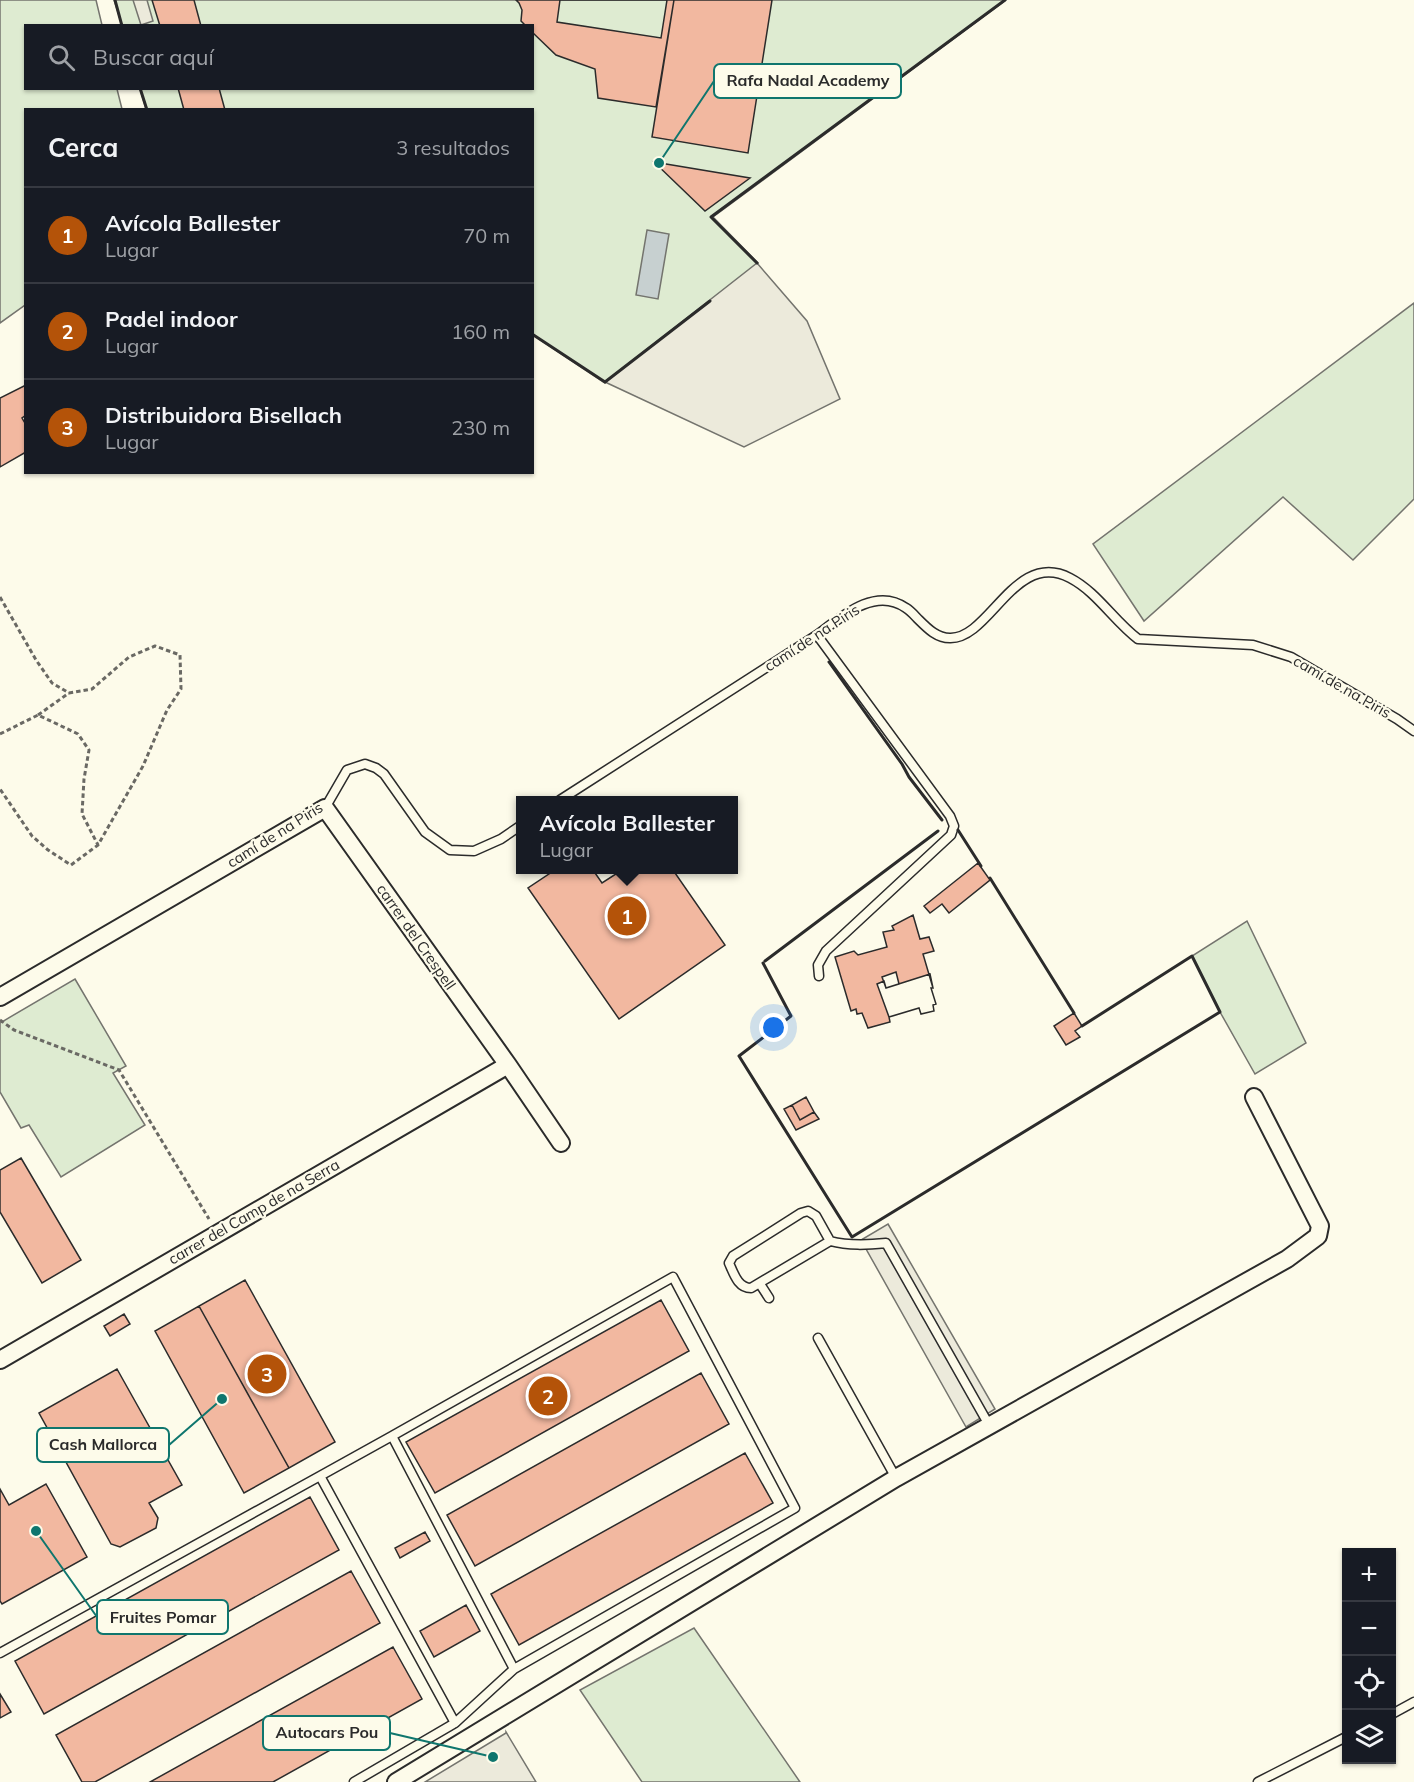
<!DOCTYPE html>
<html lang="es">
<head>
<meta charset="utf-8">
<style>
	:root { --surface:#171b24; --page:#242831; --text:#f1f3f6; --muted:#9ea1a6; --line:#363941; --accent:#b45309 }
	body { margin:0; font-family:Mulish,sans-serif; background:var(--page); color:var(--text) }
	.controls { position:absolute; right:18px; bottom:18px; display:grid; overflow:hidden; border-radius:0px; box-shadow:0 2px 4px #0004 }
	.controls button { width:54px; height:54px; display:grid; place-items:center; padding:0; border:0; border-bottom:2px solid var(--line); background:var(--surface); color:var(--text); font:30px sans-serif }
	.you { position:absolute; left:774px; top:1028px; width:21px; height:21px; margin:-15px; border:4px solid #fff; border-radius:50%; background:#1a73e8; box-shadow:0 0 0 9px #1a73e833 }
	.badge { display:grid; place-items:center; width:39px; height:39px; border-radius:50%; background:var(--accent); color:#fff; font-size:20px; font-weight:700 }
	.pin { position:absolute; translate:-50% -50%; border:3px solid #fff; box-shadow:0 2px 6px #0006 }
	.popup { position:absolute; left:516px; top:796px; width:222px; height:78px; box-sizing:border-box; display:grid; place-content:center; border-radius:0px; background:var(--surface); filter:drop-shadow(0 2px 4px #0005); font-size:20px; white-space:nowrap; color:var(--muted) }
	.popup b { font-size:22px; color:var(--text) }
	.popup::after { content:''; position:absolute; left:50%; top:100%; margin-left:-12px; border:12px solid transparent; border-top-color:var(--surface) }
	.list { margin:0; padding:0; list-style:none }
	h2 { display:flex; justify-content:space-between; align-items:center; height:78px; margin:0; padding:0 24px; font-size:26px }
	h2 small { font-size:20px; font-weight:400; color:var(--muted) }
	.list li { display:grid; grid-template-columns:39px 1fr auto; gap:18px; align-items:center; box-sizing:border-box; height:96px; padding:0 24px; border-top:2px solid var(--line) }
	.list b { display:block; font-size:22px; white-space:nowrap }
	.list p { margin:0; font-size:20px; white-space:nowrap; color:var(--muted) }
	.list em { font-size:20px; font-style:normal; color:var(--muted) }
	.icon { flex:none; width:33px; height:33px; fill:none; stroke:currentColor; stroke-width:2; stroke-linecap:round; stroke-linejoin:round }
	.map { position:relative; flex:none; width:1414px; height:1782px; overflow:hidden }
	.search { position:absolute; background:var(--surface); box-shadow:0 2px 4px #0004; left:24px; top:24px; width:510px; height:66px; display:flex; align-items:center; gap:15px; box-sizing:border-box; padding:0 21px; border-radius:0px; color:var(--muted); font-size:22px }
	.panel { position:absolute; background:var(--surface); box-shadow:0 2px 4px #0004; left:24px; top:108px; width:510px; height:366px; border-radius:0px }
	.map>svg:first-child { display:block }
	.green { fill:#deebd1; stroke:#74746e; stroke-width:1.5 }
	.parking { fill:#eceadb; stroke:#74746e; stroke-width:1.5 }
	.water { fill:#c7d0d0; stroke:#74746e; stroke-width:1.5 }
	.building { fill:#f2b8a0; stroke:#2b2b2b; stroke-width:1.5; fill-rule:evenodd }
	.lines { fill:none; stroke-linecap:round; stroke-linejoin:round }
	.lane-casing { stroke:#2b2b2b; stroke-width:11 }
	.street-casing { stroke:#2b2b2b; stroke-width:20 }
	.path { stroke:#6a6964; stroke-width:3; stroke-dasharray:4.5 3; stroke-linecap:butt }
	.lane { stroke:#fdfbea; stroke-width:8 }
	.street { stroke:#fdfbea; stroke-width:16 }
	.wall { stroke:#2b2b2b; stroke-width:3 }
	.labels { text-anchor:middle; stroke-width:4.5; stroke-linejoin:round; paint-order:stroke }
	.street-label { font-size:15px; fill:#2b2b2b; stroke:#fdfbea }
	.leader { fill:none; stroke:#0f766e; stroke-width:2 }
	.callout-dot { fill:#0f766e; stroke:#fdfbea; stroke-width:2 }
	.callout { fill:#fdfbea; stroke:#0f766e; stroke-width:2 }
	.callout-label { font-size:16px; text-anchor:middle; font-weight:bold; fill:#2b2b2b }
</style>
</head>
<body>
<div class="map">
<svg width="1414" height="1782" viewBox="0 0 1414 1782">
	<rect width="100%" height="100%" fill="#fdfbea"/>
	<path class="green" d="M0,0h96l6,25 -76,1v62l91,1 5,20 -96,1 -1,195 -25,18z
		M114,0h892l-293,217 45,46 -153,120 -72,-48 -1,-225 -386,-1 -6,-20 392,-1v-62l-410,-1z
		M1414,303v196l-61,61 -70,-63 -139,124 -51,-77z
		M1247,921l59,122 -51,31 -35,-62 -28,-56z
		M75,979l51,87 -13,7 32,52 -84,52 -32,-52 -8,3 -21,-36v-69z
		M694,1628l106,154h-158l-62,-92z"/>
	<path class="parking" d="M133,0h14l6,21 -12,4z
		M757,263l50,58 33,78 -96,48 -139,-65z
		M888,1224l107,185 -29,18 -105,-187z
		M506,1732l30,50h-111l81,-49z"/>
	<path class="water" d="M647,230l22,4 -11,65 -22,-4z"/>
	<path class="building" d="M152,0h42l7,26h-41z
		M516,0h158l-18,107 -58,-9 -3,-29 -39,-14 -24,-23v-6h-6l-5,-5 1,-11 -3,-7z
		M560,0h107l-6,38 -104,-16z
		M674,0h98l-24,153 -96,-16z
		M178,88h41l6,22h-41z
		M654,162l96,16 -45,33z
		M26,385v30l-4,3 4,7v27l-26,15v-69z
		M978,863l12,17 -41,33 -7,-9 -12,9 -6,-7z
		M555,870h38l9,13 20,-13h51l52,75 -106,74 -91,-131z
		M913,915l7,24 9,-2 5,14 -11,3 10,34h-2l5,16 -3,1 1,6 -13,3 -2,-6 -30,9 1,5 -22,6 -6,-15 -5,1 -1,-5 -5,2 -16,-54 19,-6 4,4 29,-8 -4,-15 11,-2 -2,-4zM896,972l3,12 -13,4 -4,-11z
		M930,974l3,14h-2l5,16 -3,1 1,6 -13,3 -2,-6 -30,9 -12,-33 7,-3 2,7z
		M1074,1013l8,13 -7,5 5,6 -14,8 -12,-19z
		M806,1097l8,15 -14,8 -8,-15z
		M792,1105l8,15 14,-8 5,7 -23,11 -12,-21z
		M21,1158l60,102 -39,23 -42,-71v-42z
		M245,1280l90,162 -46,26 -90,-162z
		M661,1300l28,51 -254,142 -29,-51z
		M199,1306l90,162 -45,25 -89,-162z
		M124,1314l6,10 -20,12 -6,-10z
		M117,1369l65,116 -33,18 9,15 -2,10 -36,19 -9,-3 -72,-131z
		M701,1373l28,51 -254,142 -28,-51z
		M745,1453l28,50 -254,142 -28,-51z
		M46,1484l41,73 -85,47 -2,-3v-112l9,16z
		M310,1497l29,53 -295,164 -29,-53z
		M425,1532l5,9 -30,17 -5,-10z
		M351,1571l29,52 -285,159h-13l-26,-47z
		M466,1605l14,26 -46,26 -14,-26z
		M393,1647l29,52 -149,83h-123z
		M0,1694l11,18 -11,6z"/>
	<g class="lines">
		<defs>
			<path id="lane" d="M817,635l133,181 4,10 -3,9 -125,116 -8,14 1,11
				M560,800l257,-165c24,-18 58,-49 89,-27 5,3 9,8 13,12 9,9 18,18 31,18 40,1 65,-89 120,-60 27,14 44,43 68,61l115,6 38,12 106,62 17,12
				M325,808l22,-38 18,-6 11,4 8,6 41,58 25,18 24,1 27,-12 19,-13
				M830,1241l-79,47c-13,0 -17,-14 -22,-25l4,-7 68,-43 7,-2 8,5 14,25c19,5 37,4 56,2l103,182
				M760,1284l9,14
				M818,1338l78,140
				M392,1436l281,-159 122,231 -281,161
				M320,1476l72,-40 122,233 -59,54
				M0,1653l320,-177 135,247 -101,59
				M1392,1714l22,-12
				M1258,1782l88,-45"/>
			<path id="street" d="M0,997l325,-189 183,257 53,78
				M0,1360l508,-295
				M396,1782l500,-304 391,-219 31,-23 2,-10 -66,-129"/>
		</defs>
		<use href="#lane" class="lane-casing"/>
		<use href="#street" class="street-casing"/>
		<path class="path" d="M0,597l36,63 16,23 17,10 23,-4 37,-32 26,-11 25,9 1,34 -14,21 -24,56 -45,79 -27,20 -23,-15 -16,-14 -32,-47
			M38,715l31,-22
			M0,734l38,-19 40,19 11,16 -5,29 -2,35 16,31
			M0,1020l14,10 105,40 90,149"/>
		<use href="#lane" class="lane"/>
		<use href="#street" class="street"/>
		<path class="wall" d="M115,0l7,26
			M140,88l7,22
			M757,263l-46,-46 294,-217
			M532,334l73,48 105,-81
			M829,662l73,102 7,13 33,43
			M958,830l23,36
			M990,878l84,135
			M765,961l173,-130
			M763,963l28,53 -52,40 113,181 368,-225 -28,-56 -110,70"/>
	</g>
	<g class="labels">
		<g class="street-label">
			<text transform="translate(812 638) rotate(-33)" y="5">camí de na Piris</text>
			<text transform="translate(1342 687) rotate(30)" y="5">camí de na Piris</text>
			<text transform="translate(275 835) rotate(-32)" y="5">camí de na Piris</text>
			<text transform="translate(416 937) rotate(55)" y="5">carrer del Crespell</text>
			<text transform="translate(254 1212) rotate(-30)" y="5">carrer del Camp de na Serra</text>
		</g>
	</g>
	<path class="leader" d="M659 163L714 81M222 1399L169 1445M36 1531L97 1617M493 1757L390 1733"/>
	<g class="callout-dot">
		<circle cx="659" cy="163" r="6"/>
		<circle cx="222" cy="1399" r="6"/>
		<circle cx="36" cy="1531" r="6"/>
		<circle cx="493" cy="1757" r="6"/>
	</g>
	<g class="callout">
		<rect x="714" y="64" width="187" height="34" rx="6"/>
		<rect x="37" y="1428" width="132" height="34" rx="6"/>
		<rect x="97" y="1600" width="131" height="34" rx="6"/>
		<rect x="263" y="1716" width="127" height="34" rx="6"/>
	</g>
	<g class="callout-label">
		<text x="808" y="86">Rafa Nadal Academy</text>
		<text x="103" y="1450">Cash Mallorca</text>
		<text x="163" y="1623">Fruites Pomar</text>
		<text x="327" y="1738">Autocars Pou</text>
	</g>
</svg>
<div class="controls">
<button>+</button>
<button>−</button>
<button><svg class="icon" aria-label="locate" viewBox="0 0 24 24"><circle cx="12" cy="12" r="6"/><path d="M12 2v4M12 18v4M2 12h4M18 12h4"/></svg></button>
<button><svg class="icon" aria-label="layers" viewBox="0 0 24 24"><path d="M12 4l9 5-9 5-9-5zM3 14l9 5 9-5"/></svg></button>
</div>
<div class="you"></div>
<div class="pin badge" style="left:627px;top:916px">1</div>
<div class="popup"><b>Avícola Ballester</b>Lugar</div>
<div class="pin badge" style="left:548px;top:1396px">2</div>
<div class="pin badge" style="left:267px;top:1374px">3</div>
<div class="search"><svg class="icon" aria-label="search" viewBox="0 0 24 24"><circle cx="10" cy="10" r="6"/><path d="M15 15l6 6"/></svg>Buscar aquí</div>
<section class="panel">
<h2>Cerca<small>3 resultados</small></h2>
<ul class="list">
<li><span class="badge">1</span><div><b>Avícola Ballester</b><p>Lugar</p></div><em>70 m</em></li>
<li><span class="badge">2</span><div><b>Padel indoor</b><p>Lugar</p></div><em>160 m</em></li>
<li><span class="badge">3</span><div><b>Distribuidora Bisellach</b><p>Lugar</p></div><em>230 m</em></li>
</ul>
</section>
</div>
</body>
</html>
